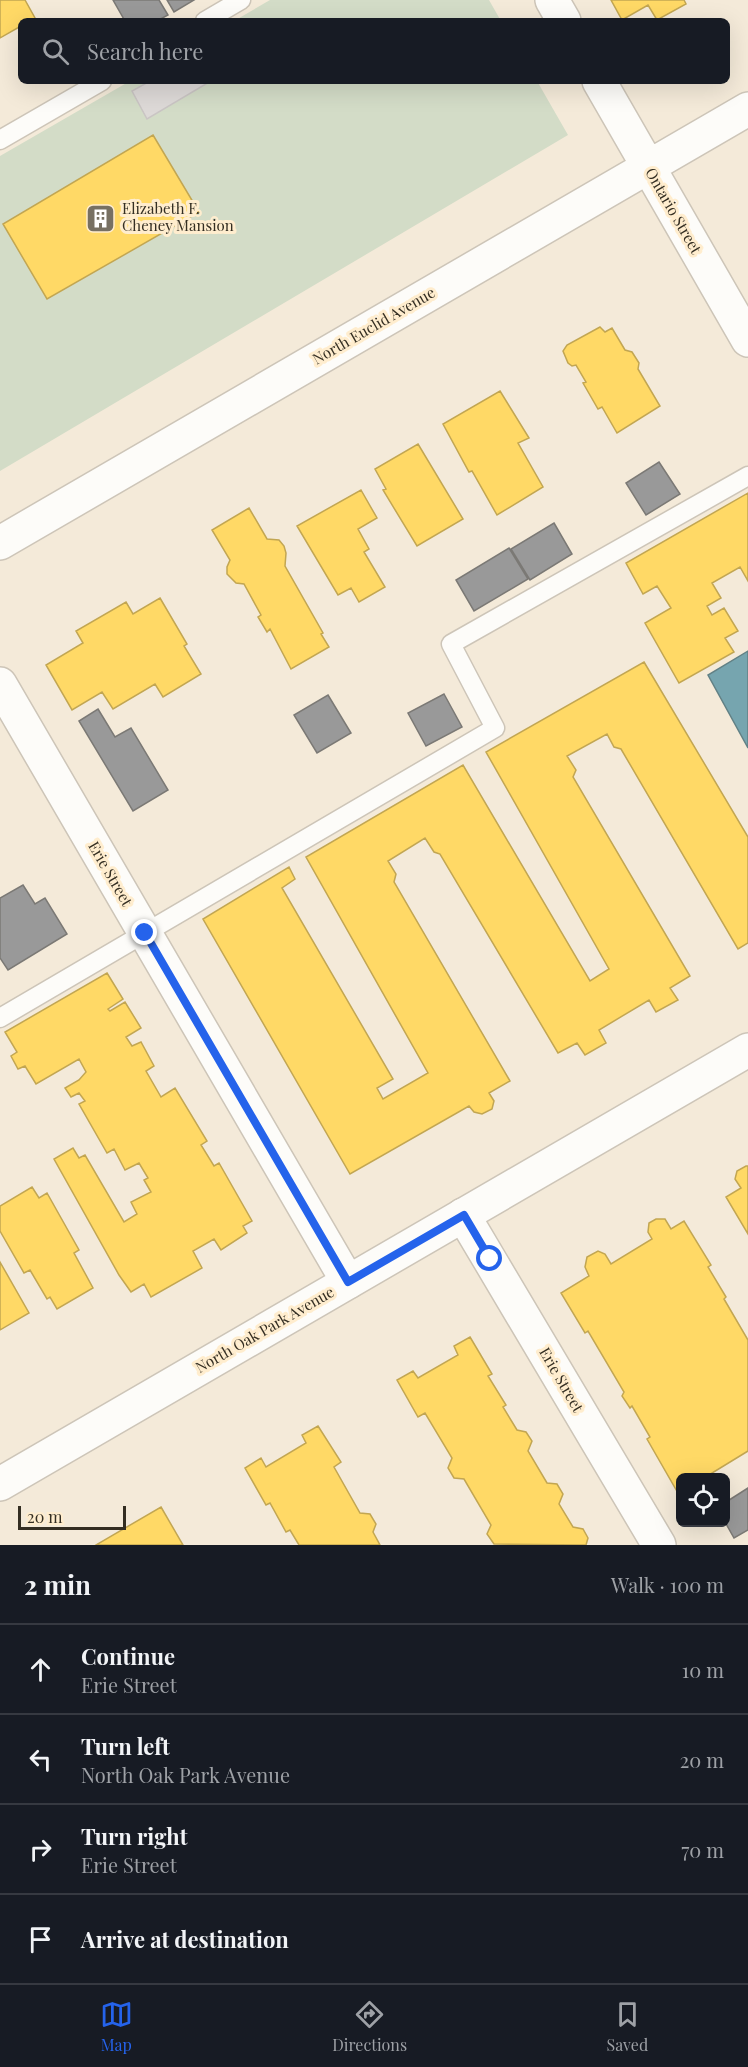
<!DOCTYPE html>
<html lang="en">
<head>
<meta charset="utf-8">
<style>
	:root { --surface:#171b24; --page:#20242c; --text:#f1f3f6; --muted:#9ea1a6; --line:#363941; --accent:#2563eb }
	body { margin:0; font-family:"Playfair Display",serif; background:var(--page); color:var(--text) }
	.controls { position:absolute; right:18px; bottom:18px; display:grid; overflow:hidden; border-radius:9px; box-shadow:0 6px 24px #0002 }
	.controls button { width:54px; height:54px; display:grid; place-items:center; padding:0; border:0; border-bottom:2px solid var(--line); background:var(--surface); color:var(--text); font:30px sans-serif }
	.scale { position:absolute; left:18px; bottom:15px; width:108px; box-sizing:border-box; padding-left:6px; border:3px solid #342e22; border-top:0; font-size:16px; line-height:21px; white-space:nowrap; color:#342e22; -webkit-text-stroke:4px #ffedce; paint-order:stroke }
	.stop { position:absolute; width:18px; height:18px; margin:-14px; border:4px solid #2563eb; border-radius:50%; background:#fff }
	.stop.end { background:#2563eb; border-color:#fff; box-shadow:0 2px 6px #0008 }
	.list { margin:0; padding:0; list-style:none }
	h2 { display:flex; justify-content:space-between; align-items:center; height:78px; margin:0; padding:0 24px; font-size:26px }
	h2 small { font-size:20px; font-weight:400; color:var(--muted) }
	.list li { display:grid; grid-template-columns:39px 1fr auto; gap:18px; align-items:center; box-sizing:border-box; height:90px; padding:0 24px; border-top:2px solid var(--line) }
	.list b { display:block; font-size:22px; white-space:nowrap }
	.list p { margin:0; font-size:20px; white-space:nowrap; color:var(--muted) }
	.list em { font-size:20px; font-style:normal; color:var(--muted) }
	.icon { flex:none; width:33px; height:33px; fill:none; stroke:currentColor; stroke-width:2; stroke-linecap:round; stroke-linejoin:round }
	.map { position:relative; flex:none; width:748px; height:1545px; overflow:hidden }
	.search { position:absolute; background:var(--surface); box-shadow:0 6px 24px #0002; left:18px; right:18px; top:18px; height:66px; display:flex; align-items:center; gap:15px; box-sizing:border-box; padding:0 21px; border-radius:9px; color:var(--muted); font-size:22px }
	.sheet { height:438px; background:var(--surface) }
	nav { display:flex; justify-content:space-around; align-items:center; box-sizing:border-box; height:84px; border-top:2px solid var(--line); background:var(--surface); font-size:16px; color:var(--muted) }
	nav a { display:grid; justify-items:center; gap:3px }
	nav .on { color:var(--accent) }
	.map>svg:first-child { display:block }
	.green { fill:#d3dcc7 }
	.homes { fill:#ffd966; stroke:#c2a652; stroke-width:1.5 }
	.public { fill:#76a5af; stroke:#628185; stroke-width:1.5 }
	.industry { fill:#999; stroke:#7b7975; stroke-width:1.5 }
	.building { fill:#ddd9d7; stroke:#cac5c4; stroke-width:1.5 }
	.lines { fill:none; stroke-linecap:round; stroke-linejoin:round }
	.service-casing { stroke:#cdc5b8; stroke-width:21 }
	.minor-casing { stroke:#cdc5b8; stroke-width:36 }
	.tertiary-casing { stroke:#cdc5b8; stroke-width:36 }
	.service { stroke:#fdfcf9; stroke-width:18 }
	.minor { stroke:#fdfcf9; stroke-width:33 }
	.tertiary { stroke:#fdfcf9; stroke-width:33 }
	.route { stroke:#2563eb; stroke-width:8 }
	.labels { text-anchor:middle; stroke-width:6; stroke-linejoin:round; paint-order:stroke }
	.poi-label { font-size:15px; fill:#342e22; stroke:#ffedce; text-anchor:start }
	.street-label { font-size:15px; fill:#342e22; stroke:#ffedce }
</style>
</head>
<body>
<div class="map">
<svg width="748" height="1545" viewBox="0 0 748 1545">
	<rect width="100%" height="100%" fill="#f4ead9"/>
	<path class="green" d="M270,0h219l12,21h-267z
		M130,81h407l31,54 -568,336v-315z"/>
	<path class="homes" d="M0,0h25l10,18 -5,3h-9v5l-21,12z
		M611,0h73l2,4 -29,16 -9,-15 -26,15z
		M153,135l46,77 -152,87 -44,-75z
		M600,327l5,5 7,-4 13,22 7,2 7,11 -1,6 22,37 -43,27 -15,-26 -4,2 -15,-26 3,-1 -10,-17 -4,1 -4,-3 -5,-12 4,-6z
		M500,391l29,47 -11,5 25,44 -46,28 -25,-44 -3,1 -26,-48z
		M418,444l45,75 -46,27 -34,-56 3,-1 -11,-20z
		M361,490l16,28 -19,11 11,20 -5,3 21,35 -26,15 -8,-14 -13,7 -41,-69z
		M748,493v88l-8,-14 -28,16 9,15 -14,8 5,9 12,-7 14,23 -13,7 9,14 -55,31 -34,-60 26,-15 -14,-22 -14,8 -17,-31z
		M249,508l18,31 12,1 5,6 2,7 -1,13 38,67 -2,1 8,13 -38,22 -21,-40 -3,3 -9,-15 3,-2 -17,-31 -8,-1 -9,-9v-7l3,-7 -18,-30z
		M160,598l27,46 -3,2 17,28 -38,23 -8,-13 -42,25 -11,-17 -30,18 -26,-45 37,-22 -7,-12 50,-29 7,12z
		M644,662l104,175v106l-10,6 -117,-200 -7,-2 -7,-13 -40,22 9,14 -3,7 117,199 -20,12 8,12 -22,12 -7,-12 -50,30 7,13 -21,12 -8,-12 -19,10 -118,-199 -6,-2 -9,-14 -37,23 8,13 -2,8 116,199 -21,12 5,8 -2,8 -10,5 -8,-2 -5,-6 -119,68 -147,-255 86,-52 6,12 -13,9 111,191 -16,9 6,11 45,-26 -122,-216 157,-92 127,216 19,-12 -123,-217z
		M107,973l16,26 -15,10 2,2 15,-9 16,26 -15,9 6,9 9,-4 13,24 -8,5 15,26 14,-9 32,53 -6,4 13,21 5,-3 33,58 -9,5 4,7 -26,17 -7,-11 -21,12 9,17 -51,29 -7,-13 -13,8 -12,-17 -65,-116 19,-11 6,10 6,-3 39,67 13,-8 -6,-12 20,-10 -7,-12 4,-2 -9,-15 -14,7 -11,-21 -7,4 -28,-49 6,-3 -6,-8 -8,4 -6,-9 14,-8 7,-8 -7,-13 -43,25 -11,-18 -7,3 -7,-13 6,-4 -12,-20z
		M746,1166h2v68l-22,-37 15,-9 -6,-9 2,-8z
		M32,1187l7,11 8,-5 32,57 -5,3 19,35 -36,21 -7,-12 -3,2 -17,-29 -6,3 -24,-42v-25z
		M656,1219h9l6,10 13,-8 27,44 -3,2 18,30 -2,2 24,41v111l-44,27h-24v13l-2,2 -31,-54 3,-2 -18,-31 -2,2 -8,-12 2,-4 -36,-61 -3,2 -24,-40 28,-17 -4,-9 2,-10 11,-6 7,3 6,10 41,-25 -4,-7 1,-9z
		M0,1262l29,51 -29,17z
		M470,1337l22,37 -4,2 18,29 -3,2 14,23 9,2 6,9 -4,10 19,32 10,1 6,10 -4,10 14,23 10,2 5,9 -2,7 -92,-1 -7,-10 4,-9 -27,-46 -10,-1 -6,-10 4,-10 -27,-45 -7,4 -21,-37 16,-9 5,7 40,-23 -4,-9z
		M318,1426l23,36 -7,5 26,46 10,1 6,10 -3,8 7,13h-81l-9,-15 -4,2 -16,-29 -4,2 -21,-37 16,-10 5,9 40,-24 -4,-8z
		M161,1507l22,38h-87z"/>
	<path class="public" d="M748,651v97l-40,-73z"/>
	<path class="industry" d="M113,0h46l9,15 -11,6h-32z
		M167,0h27l-20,12z
		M659,462l21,32 -34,21 -20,-32z
		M554,523l18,31 -42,26 -19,-31z
		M509,548l19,31 -54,32 -18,-31z
		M444,694l18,33 -36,19 -18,-33z
		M328,695l23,38 -34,20 -23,-38z
		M98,709l17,28 16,-9 37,62 -35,21 -54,-90z
		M23,885l12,19 10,-6 22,36 -59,36 -8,-12v-60z
		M748,1488v42l-14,8 -9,-16 1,-20z"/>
	<path class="building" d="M150,81h61l-64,38 -15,-28z"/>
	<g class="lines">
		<defs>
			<path id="service" d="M205,21l36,-21
				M0,140l102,-59
				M0,1018l495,-290 -44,-84 297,-168"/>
			<path id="minor" d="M552,0l12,21
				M599,81l149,259
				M0,543l748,-434
				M0,684l348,598
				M463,1215l196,330"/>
			<path id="tertiary" d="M0,1484l748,-434"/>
		</defs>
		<use href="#service" class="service-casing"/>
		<use href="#minor" class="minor-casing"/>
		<use href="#tertiary" class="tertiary-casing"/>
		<use href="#service" class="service"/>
		<use href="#minor" class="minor"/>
		<use href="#tertiary" class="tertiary"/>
	</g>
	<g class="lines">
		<path class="route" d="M145,933l203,349 116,-67 26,44"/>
	</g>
	<defs>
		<symbol id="building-square" viewBox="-11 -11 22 22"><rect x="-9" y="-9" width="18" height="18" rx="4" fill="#777062" stroke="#ffedce"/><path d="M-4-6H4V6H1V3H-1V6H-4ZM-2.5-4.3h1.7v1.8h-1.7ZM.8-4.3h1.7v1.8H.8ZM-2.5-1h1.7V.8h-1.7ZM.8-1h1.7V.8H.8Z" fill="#fff"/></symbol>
	</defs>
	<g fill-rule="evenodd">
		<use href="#building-square" x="84" y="202" width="33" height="33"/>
	</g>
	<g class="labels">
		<g class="poi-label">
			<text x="122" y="214">Elizabeth F.<tspan x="122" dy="17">Cheney Mansion</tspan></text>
		</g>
		<g class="street-label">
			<text transform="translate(673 211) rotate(60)" y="5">Ontario Street</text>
			<text transform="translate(374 326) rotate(-30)" y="5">North Euclid Avenue</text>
			<text transform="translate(110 874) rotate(60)" y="5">Erie Street</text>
			<text transform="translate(265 1330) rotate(-30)" y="5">North Oak Park Avenue</text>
			<text transform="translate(561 1380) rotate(60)" y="5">Erie Street</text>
		</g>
	</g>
</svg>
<div class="controls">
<button><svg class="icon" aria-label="locate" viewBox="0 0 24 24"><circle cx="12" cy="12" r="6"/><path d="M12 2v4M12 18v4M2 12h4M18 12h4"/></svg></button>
</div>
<div class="scale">20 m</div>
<div class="stop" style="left:490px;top:1259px"></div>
<div class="stop end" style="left:145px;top:933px"></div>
<div class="search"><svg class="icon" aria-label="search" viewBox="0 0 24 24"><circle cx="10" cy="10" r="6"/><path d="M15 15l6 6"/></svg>Search here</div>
</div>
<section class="sheet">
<h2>2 min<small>Walk · 100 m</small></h2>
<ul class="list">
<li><svg class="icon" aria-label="ahead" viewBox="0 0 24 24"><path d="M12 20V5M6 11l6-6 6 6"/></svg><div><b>Continue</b><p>Erie Street</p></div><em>10 m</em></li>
<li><svg class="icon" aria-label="left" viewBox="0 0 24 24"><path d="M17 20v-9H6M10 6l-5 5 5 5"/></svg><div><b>Turn left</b><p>North Oak Park Avenue</p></div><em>20 m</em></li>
<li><svg class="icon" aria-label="right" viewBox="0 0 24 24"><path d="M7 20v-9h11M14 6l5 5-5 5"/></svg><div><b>Turn right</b><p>Erie Street</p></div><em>70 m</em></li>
<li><svg class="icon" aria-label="arrive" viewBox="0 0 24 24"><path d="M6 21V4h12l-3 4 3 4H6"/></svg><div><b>Arrive at destination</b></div></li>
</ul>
</section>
<nav>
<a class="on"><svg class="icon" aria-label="map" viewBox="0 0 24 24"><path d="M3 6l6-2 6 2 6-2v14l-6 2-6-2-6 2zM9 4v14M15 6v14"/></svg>Map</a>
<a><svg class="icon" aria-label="directions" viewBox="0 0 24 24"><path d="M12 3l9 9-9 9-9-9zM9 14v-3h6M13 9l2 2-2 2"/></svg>Directions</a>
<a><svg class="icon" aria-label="saved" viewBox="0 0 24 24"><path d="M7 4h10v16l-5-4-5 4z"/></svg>Saved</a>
</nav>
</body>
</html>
